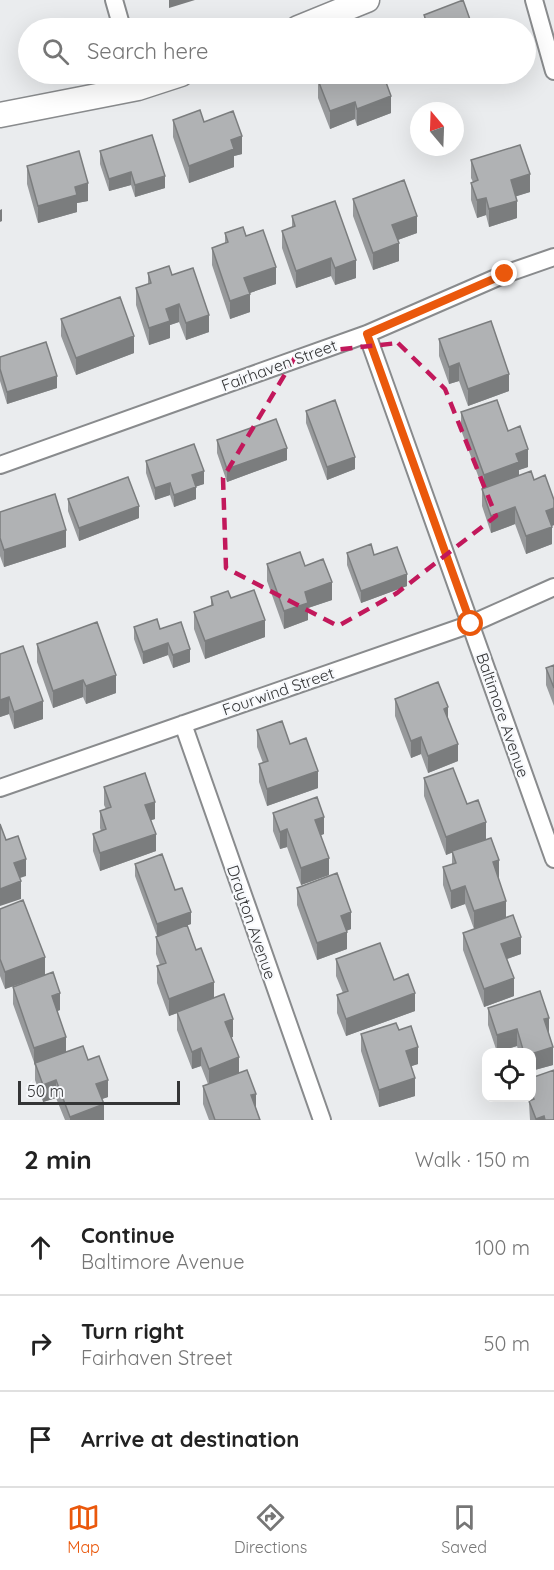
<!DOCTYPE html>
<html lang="en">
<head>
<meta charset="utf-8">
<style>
	:root { --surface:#fff; --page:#f6f6f6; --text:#222; --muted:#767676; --line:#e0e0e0; --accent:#ea580c }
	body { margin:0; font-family:Quicksand,sans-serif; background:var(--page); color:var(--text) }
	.controls { position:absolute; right:18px; bottom:18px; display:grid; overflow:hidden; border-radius:12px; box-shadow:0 6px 24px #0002 }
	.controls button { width:54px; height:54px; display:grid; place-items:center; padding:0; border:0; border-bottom:2px solid var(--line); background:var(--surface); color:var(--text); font:30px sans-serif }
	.compass { position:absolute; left:410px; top:102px; width:54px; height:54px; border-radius:50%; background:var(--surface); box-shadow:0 6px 24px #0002; rotate:341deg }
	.scale { position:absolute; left:18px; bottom:15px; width:162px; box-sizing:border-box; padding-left:6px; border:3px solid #343536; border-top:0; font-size:16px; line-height:21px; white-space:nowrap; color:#343536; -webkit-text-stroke:4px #f7f9fc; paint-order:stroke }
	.stop { position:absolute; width:18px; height:18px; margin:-14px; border:4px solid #ea580c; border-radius:50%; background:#fff }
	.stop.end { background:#ea580c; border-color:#fff; box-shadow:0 2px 6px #0008 }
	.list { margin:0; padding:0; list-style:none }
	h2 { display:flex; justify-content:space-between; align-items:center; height:78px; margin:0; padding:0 24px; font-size:26px }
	h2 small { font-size:20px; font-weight:400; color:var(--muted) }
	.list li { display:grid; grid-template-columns:39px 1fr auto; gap:18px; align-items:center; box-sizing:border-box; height:96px; padding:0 24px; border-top:2px solid var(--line) }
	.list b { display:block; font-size:22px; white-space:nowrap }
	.list p { margin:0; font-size:20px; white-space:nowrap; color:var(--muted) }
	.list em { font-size:20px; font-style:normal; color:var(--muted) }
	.icon { flex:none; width:33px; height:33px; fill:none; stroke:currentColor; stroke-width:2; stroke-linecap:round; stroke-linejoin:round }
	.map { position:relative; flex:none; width:554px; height:1120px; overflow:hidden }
	.search { position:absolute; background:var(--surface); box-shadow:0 6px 24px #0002; left:18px; right:18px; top:18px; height:66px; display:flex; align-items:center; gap:15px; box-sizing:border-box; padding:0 21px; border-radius:33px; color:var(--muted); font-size:22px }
	.sheet { height:366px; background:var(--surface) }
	nav { display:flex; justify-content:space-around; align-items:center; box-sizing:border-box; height:84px; border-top:2px solid var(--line); background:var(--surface); font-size:16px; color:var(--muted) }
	nav a { display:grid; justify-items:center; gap:3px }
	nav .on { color:var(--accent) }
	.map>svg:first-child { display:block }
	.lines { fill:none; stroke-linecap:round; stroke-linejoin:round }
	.street-casing { stroke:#898b8d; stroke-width:20 }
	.secondary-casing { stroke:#898b8d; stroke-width:27 }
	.street { stroke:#fff; stroke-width:16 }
	.secondary { stroke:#fff; stroke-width:24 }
	.wall { fill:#97999b }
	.shaded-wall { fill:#7b7d7e }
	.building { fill:#b0b2b4; stroke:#7b7d7e; stroke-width:1.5 }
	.route { stroke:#ea580c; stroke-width:8 }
	.marked { fill:none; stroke:#c2185b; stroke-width:4.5; stroke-dasharray:12 8; stroke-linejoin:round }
	.labels { text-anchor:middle; stroke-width:4.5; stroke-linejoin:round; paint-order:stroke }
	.street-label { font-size:16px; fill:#343536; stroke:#f7f9fc }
</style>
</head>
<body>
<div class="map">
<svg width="554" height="1120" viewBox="0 0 554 1120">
	<rect width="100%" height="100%" fill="#eaecee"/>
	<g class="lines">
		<defs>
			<path id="street" d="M114,0l8,28
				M534,0l20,71
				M367,334l187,525
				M0,465l367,-131 138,-60 49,-17
				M183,724l139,396
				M0,788l471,-164 83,-37"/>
			<path id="secondary" d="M298,28l69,-28
				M0,115l138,-27 43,-14"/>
		</defs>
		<use href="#street" class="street-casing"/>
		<use href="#secondary" class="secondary-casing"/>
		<use href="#street" class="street"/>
		<use href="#secondary" class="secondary"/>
	</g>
	<path class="wall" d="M424,15l49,13h-49z
		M442,74h27l-24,9z
		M318,80l73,33 -34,13 -2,-7 -25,10 -12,-31z
		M173,120l31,2 38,32 -8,2v11l-45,16 -16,-46z
		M100,151l65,37 -30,9 -4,-12 -22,6 -9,-27z
		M471,160l59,32 -14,4 1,22 -28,9 -3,-12 -9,3 -6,-18v-17l2,-1 -2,-4z
		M27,166l61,35 -11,2v9l-39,11 -11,-39z
		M353,199l64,34 -19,7 1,21 -26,9 -20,-54z
		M292,216l64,62 -21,7 -4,-9 -35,12 -14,-40v-17l10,-4z
		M225,233l51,51 -27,9 1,19 -20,7 -18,-54v-17l13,-5z
		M148,273l24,2 37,57 -23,8 -7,-18 -9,3v13l-21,7 -13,-40v-17l12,-4z
		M61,319l73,34 -58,22 -15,-39z
		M439,339l70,52 -41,15 -9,-25 -10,3 -10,-28z
		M0,357l57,31 -50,16 -7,-23z
		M306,411l49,58 -28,11 -21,-57z
		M461,412l47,19 20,36 -9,3v5l15,5 20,20v25l-2,1v18l-26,10 -11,-30 -24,9 -9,-27v-17h1l-22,-59z
		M217,440l70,20 -60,22 -10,-29z
		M146,461l58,23 -8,2v13l-22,8 -4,-12 -15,5 -9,-27z
		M68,499l71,19 -60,23 -11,-30z
		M0,512l66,35 -62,20 -4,-11z
		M347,553l27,2 33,31 -46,17 -14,-38z
		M267,564l38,2 27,34 -24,8v12l-24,9 -17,-48z
		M211,597l20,1 34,39 -60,22 -11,-30v-17l17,-6z
		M134,627l26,2 30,33 -17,6 -5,-13 -25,9 -9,-25z
		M37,644l79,49 -30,11 -3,-7 -30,11 -16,-46z
		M0,654l43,65 -29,10 -5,-15 -9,3z
		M554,665v41l-8,-21v-17z
		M395,699l53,19 10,43 -30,12 -7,-19 -10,4 -16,-42z
		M257,730l33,14 28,44 -51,18 -8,-24v-18l4,-1 -6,-16z
		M424,778l43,26 19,36 13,38h-1l8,40 15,36 -14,5 7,37 -30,11 -21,-57v-17l11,-4 -9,-25 -14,5 -8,-24v-18l9,-3v-12l-6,3 -22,-59z
		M104,787l51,32 -4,1 5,31 -56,20 -7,-20v-17l8,-3 -1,-3v-17l6,-2 -2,-4z
		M273,813l51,21 -3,1 8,40 -28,10 -14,-38 -7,2 -7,-18z
		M135,864l40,26 16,34 -4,1 27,73 19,39h-2l8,36 17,35 4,12h-51l-6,-16v-18l5,-2 -7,-18 -9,3 -15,-39v-17l-8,3 -12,-33v-17l3,-1 -4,-11v-17l1,-1 -22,-60z
		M297,888l54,41 -5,2 1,18 -30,11 -20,-55z
		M0,909l45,66 -40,14 -5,-13z
		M336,959l58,21 21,31 -69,25 -9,-23v-18l6,-2 -7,-17z
		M13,987l47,23 -3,1 9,41 22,8 20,37 -6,2 2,21h-39l-9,-22 -13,4 -8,-22v-15l-22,-61z
		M488,1008l61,27 4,30 -22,6v-18h-12l-2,-7 -20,6 -9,-27z
		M399,1030l19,34 -7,2 4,30 -36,11 -18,-56v-17z
		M531,1078l23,42h-24l-1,-17 -2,-5h4z"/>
	<path class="shaded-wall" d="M169,0h26l-26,8z
		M445,74h24l-24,9z
		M391,96v17l-34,13v-17z
		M355,102v17l-25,10v-18z
		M242,136v18l-8,2v11l-45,16v-17l42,-26z
		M131,172v13l-22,6v-12z
		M530,174v18l-19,6v-18z
		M165,176v12l-30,9v-12z
		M88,183v18l-11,2v9l-39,11v-17l37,-19z
		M486,198v17l-9,3v-18z
		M517,201v17l-28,9v-18z
		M2,209v12l-2,1v-12z
		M417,216v17l-25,9v-17z
		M399,243v18l-26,9v-17z
		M331,258v18l-35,12v-17z
		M356,260v18l-21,7v-17z
		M276,267v17l-32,11v-17z
		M250,294v18l-20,7v-18z
		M179,304v18l-9,3v13l-21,7v-17l17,-19z
		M209,315v17l-23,8v-17z
		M134,336v17l-58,22v-17z
		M459,363v18l-10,3v-17z
		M509,374v17l-41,15v-17z
		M57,376v12l-50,16v-12z
		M287,448v12l-60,22v-13z
		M528,449v18l-9,3v9l-35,13v-17l32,-21z
		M355,457v12l-28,11v-13z
		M204,471v13l-12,4v-13z
		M170,483v12l-15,5v-12z
		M196,487v12l-22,8v-12z
		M139,506v12l-60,23v-13z
		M515,507v17l-24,9v-17z
		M554,508v17l-8,3v-17z
		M552,527v17l-26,10v-18z
		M66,530v17l-62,20v-17z
		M407,574v12l-46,17v-12z
		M332,582v18l-24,8v12l-24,9v-18l21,-19z
		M265,620v17l-60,22v-18z
		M168,643v12l-25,9v-12z
		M190,649v13l-17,6v-13z
		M116,675v18l-30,11v-18z
		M83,680v17l-30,11v-17z
		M9,697v17l-9,3v-17z
		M43,701v18l-29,10v-17z
		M448,707v18l-4,-16z
		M421,737v17l-10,4v-17z
		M458,744v17l-30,12v-17z
		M318,771v17l-51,18v-17z
		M155,802v17l-10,3v-17z
		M324,817v17l-9,3v-17z
		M486,822v18l-40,15v-18z
		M287,829v18l-7,2v-17z
		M156,834v17l-56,20v-18z
		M329,858v17l-28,10v-17z
		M26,859v17l-12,4v-17z
		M499,860v18l-6,2v-18z
		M21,881v18l-21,7v-17z
		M465,886v18l-14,5v-18z
		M506,901v17l-32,11v-18z
		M191,912v12l-34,13v-13z
		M351,912v17l-10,4v-17z
		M347,932v17l-30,11v-17z
		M521,937v17l-20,7v-17z
		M45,957v18l-40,14v-17z
		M514,978v18l-30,11v-18z
		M214,982v18l-45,16v-17z
		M60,993v17l-8,3v-17z
		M415,993v18l-69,25v-17z
		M549,1018v17l-5,-16z
		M233,1019v18l-8,3v-18z
		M517,1029v17l-20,6v-17z
		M66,1037v17l-31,9 -1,3v-18z
		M418,1047v17l-12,4v-17z
		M553,1047v18l-22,6v-17z
		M201,1048v18l-9,3v-17z
		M239,1057v17l-30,12v-17z
		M415,1078v18l-36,11v-17z
		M56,1080v18l-13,4v-17z
		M108,1080v17l-12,4v-17z
		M256,1094v17l-5,-16z
		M104,1104v16h-34v-3z
		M544,1116v4h-8v-1z"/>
	<path class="building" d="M463,0l10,28h-44l-5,-13z
		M336,74h47l8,22 -34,13 -2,-7 -25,9 -12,-31z
		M200,110l4,12 29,-11 9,25 -11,4 3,9 -45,17 -16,-46z
		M152,135l13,41 -30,9 -4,-13 -22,7 -9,-28z
		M520,145l10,29 -19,6 6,21 -28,8 -3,-11 -9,2 -6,-17 7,-3 -7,-20z
		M79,151l9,32 -13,4 2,8 -39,11 -11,-40z
		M404,180l13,36 -25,9 7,18 -26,10 -20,-54z
		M335,201l21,59 -21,8 -4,-10 -35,13 -14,-40 13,-5 -3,-10z
		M243,227l3,9 17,-6 13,37 -32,11 6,16 -20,7 -18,-53 16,-6 -3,-9z
		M169,266l3,9 21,-7 16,47 -23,8 -7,-19 -13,5 4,12 -21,7 -13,-40 15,-5 -3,-10z
		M120,297l14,39 -58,22 -15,-39z
		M491,321l18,53 -41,15 -9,-26 -10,4 -10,-28z
		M46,342l11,34 -50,16 -7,-23v-12z
		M335,400l20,57 -28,10 -21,-56z
		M497,400l11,31 12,-5 8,23 -12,5 3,8 -35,13 -23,-63z
		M276,419l11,29 -60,21 -10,-29z
		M194,444l10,27 -12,4 4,12 -22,8 -4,-12 -15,5 -9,-27z
		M531,471l3,9 11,-5 9,25v8l-8,3 6,16 -26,9 -11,-29 -24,9 -9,-27z
		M128,477l11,29 -60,22 -11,-29z
		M55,494l11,36 -62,20 -4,-12v-26z
		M371,544l3,11 23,-8 10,27 -46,17 -14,-38z
		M300,552l5,14 18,-7 9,23 -27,10 3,11 -24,8 -17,-47z
		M254,590l11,30 -60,21 -11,-29 19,-7 -2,-8 17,-6 3,7z
		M157,619l3,10 21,-7 9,27 -17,6 -5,-12 -25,9 -9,-25z
		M97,622l19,53 -30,11 -3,-6 -30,11 -16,-47z
		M23,646l20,55 -29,11 -5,-15 -9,3v-46z
		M554,665v23l-8,-20z
		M438,682l10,25 -4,2 14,35 -30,12 -7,-19 -10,4 -16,-42z
		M282,721l8,23 16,-6 12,33 -51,18 -8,-25 9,-3 -11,-31z
		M453,768l14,36 11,-4 8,22 -40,15 -22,-59z
		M145,773l10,29 -10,3 11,29 -56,19 -7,-19 13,-5 -6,-18 11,-4 -7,-20z
		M317,797l7,20 -9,3 14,38 -28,10 -14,-39 -7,3 -7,-19z
		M0,824l6,16 12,-4 8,23 -12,4 7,18 -21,8z
		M491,838l8,22 -6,2 13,39 -32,10 -9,-25 -14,5 -8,-24 13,-4 -4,-12z
		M162,854l13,36 7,-2 9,24 -34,12 -22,-60z
		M337,873l14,39 -10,4 6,16 -30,11 -20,-55z
		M23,900l22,57 -40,15 -5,-13v-50z
		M513,915l8,22 -20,7 13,34 -30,11 -21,-56z
		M187,925l9,25 5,-2 13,34 -45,17 -12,-33 9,-3 -10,-26z
		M380,943l14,37 14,-6 7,19 -69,26 -9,-24 11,-4 -12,-32z
		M53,972l7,21 -8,3 14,41 -32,11 -21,-61z
		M540,991l9,27 -5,1 9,28 -22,7v-1h-7l-7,-24 -20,6 -9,-27z
		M224,994l9,25 -8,3 14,35 -30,12 -8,-21 -9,4 -15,-40z
		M396,1023l3,7 12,-4 7,21 -12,4 9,27 -36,12 -18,-56z
		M83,1046l5,14 11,-4 9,24 -12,4 8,20 -34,13 -14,-37 -13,5 -8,-22z
		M247,1070l9,24 -5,1 9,25h-45l-12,-34z
		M554,1070v50h-9l-1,-4 -8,3 -7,-18 5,-2 -3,-7v-14z"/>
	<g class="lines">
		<path class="route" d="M471,624l-104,-290 138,-60"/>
	</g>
	<path class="marked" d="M398,343l47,46 51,127 -99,77 -59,33 -112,-58 -3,-90 74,-124z"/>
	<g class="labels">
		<g class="street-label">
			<text transform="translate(279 365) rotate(-20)" y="6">Fairhaven Street</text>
			<text transform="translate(278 691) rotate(-19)" y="6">Fourwind Street</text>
			<text transform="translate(503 715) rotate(71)" y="6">Baltimore Avenue</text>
			<text transform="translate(252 922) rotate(71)" y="6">Drayton Avenue</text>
		</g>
	</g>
</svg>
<div class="controls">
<button><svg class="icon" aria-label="locate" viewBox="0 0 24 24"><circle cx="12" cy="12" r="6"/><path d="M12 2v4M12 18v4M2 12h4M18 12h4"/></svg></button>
</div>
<svg class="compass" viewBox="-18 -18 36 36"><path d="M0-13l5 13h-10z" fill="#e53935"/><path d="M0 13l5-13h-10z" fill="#767676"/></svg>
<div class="scale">50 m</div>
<div class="stop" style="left:471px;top:624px"></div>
<div class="stop end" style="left:505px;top:274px"></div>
<div class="search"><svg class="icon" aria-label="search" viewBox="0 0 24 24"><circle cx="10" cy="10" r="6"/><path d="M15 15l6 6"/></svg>Search here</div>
</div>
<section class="sheet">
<h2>2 min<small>Walk · 150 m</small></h2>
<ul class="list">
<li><svg class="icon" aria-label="ahead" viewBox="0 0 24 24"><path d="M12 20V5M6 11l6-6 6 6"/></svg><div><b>Continue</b><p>Baltimore Avenue</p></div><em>100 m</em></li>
<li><svg class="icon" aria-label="right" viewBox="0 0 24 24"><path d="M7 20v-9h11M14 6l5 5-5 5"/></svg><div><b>Turn right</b><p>Fairhaven Street</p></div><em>50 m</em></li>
<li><svg class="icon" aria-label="arrive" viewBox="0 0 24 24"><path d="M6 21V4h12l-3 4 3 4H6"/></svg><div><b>Arrive at destination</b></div></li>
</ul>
</section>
<nav>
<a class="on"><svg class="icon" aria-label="map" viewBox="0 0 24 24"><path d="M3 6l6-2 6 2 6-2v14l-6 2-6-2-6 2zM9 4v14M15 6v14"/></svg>Map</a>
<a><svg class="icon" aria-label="directions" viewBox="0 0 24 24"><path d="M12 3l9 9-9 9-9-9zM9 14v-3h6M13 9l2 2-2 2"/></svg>Directions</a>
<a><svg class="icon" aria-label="saved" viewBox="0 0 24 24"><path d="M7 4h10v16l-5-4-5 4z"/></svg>Saved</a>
</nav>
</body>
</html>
